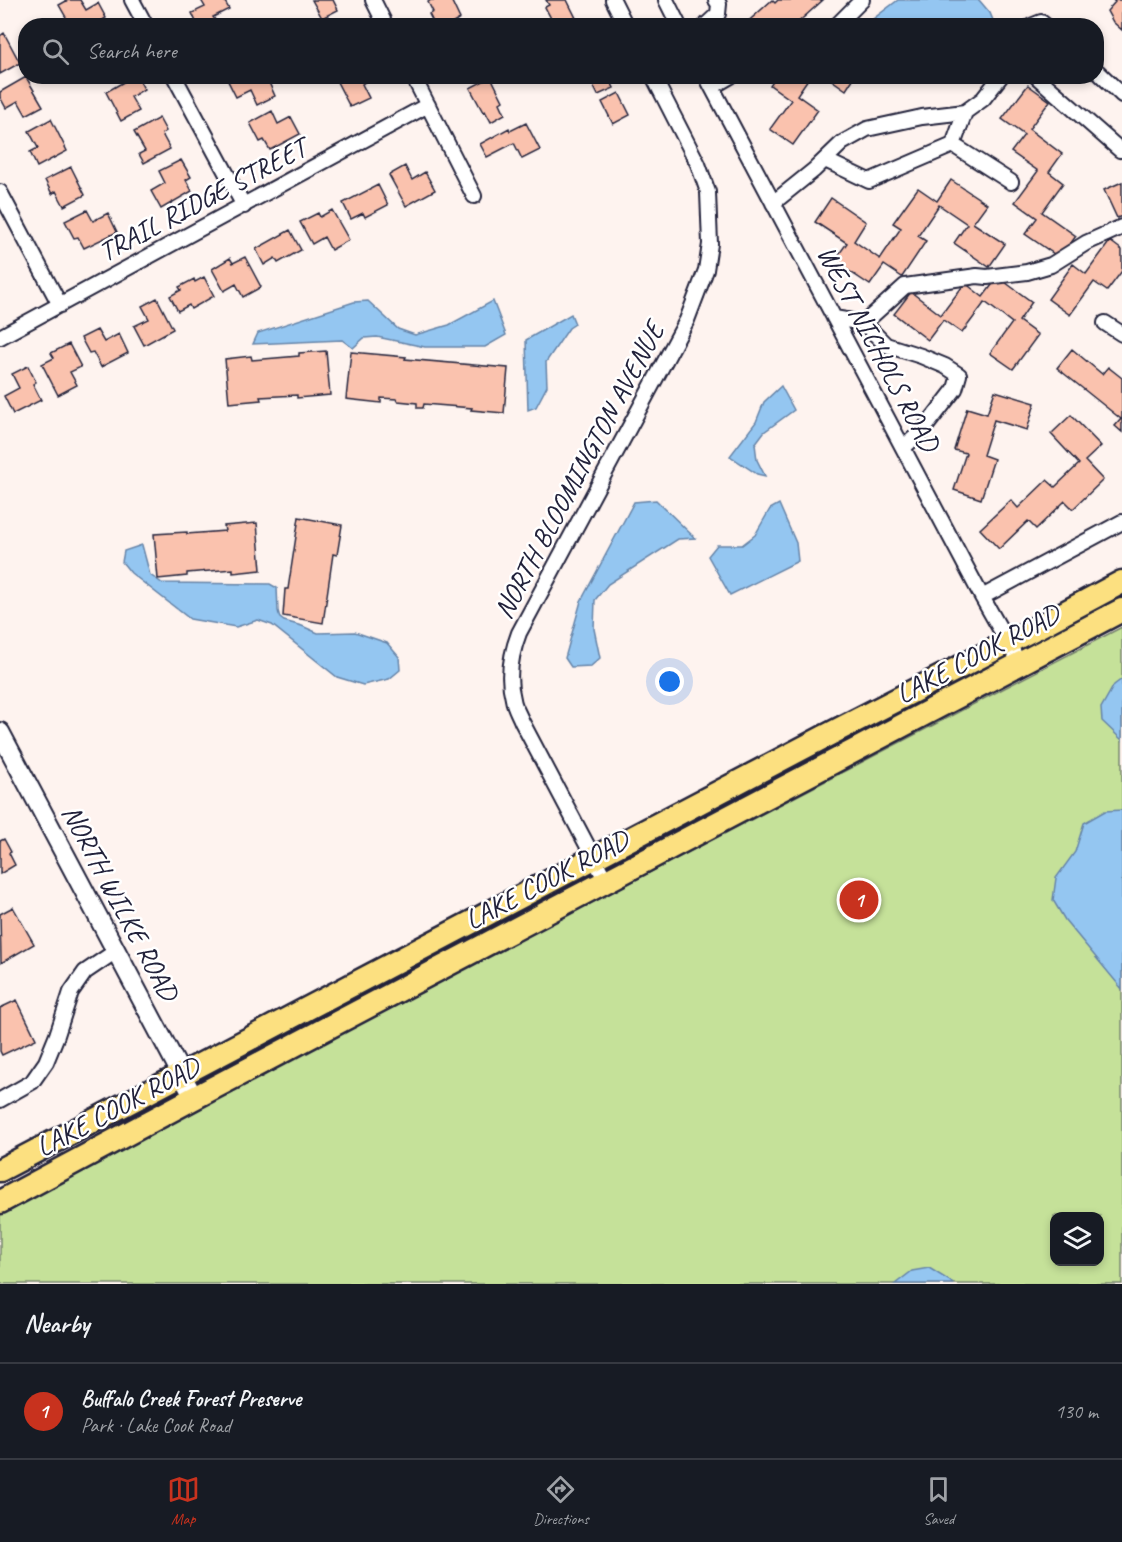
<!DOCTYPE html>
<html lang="en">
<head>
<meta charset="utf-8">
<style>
	:root { --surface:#171b24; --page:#20242c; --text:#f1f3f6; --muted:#9ea1a6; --line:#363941; --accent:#c8321e }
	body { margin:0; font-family:Caveat,sans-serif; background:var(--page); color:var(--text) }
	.controls { position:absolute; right:18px; bottom:18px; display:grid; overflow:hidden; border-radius:12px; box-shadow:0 3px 9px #0003 }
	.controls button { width:54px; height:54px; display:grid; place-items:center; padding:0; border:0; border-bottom:2px solid var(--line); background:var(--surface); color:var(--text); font:30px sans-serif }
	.you { position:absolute; left:670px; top:682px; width:21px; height:21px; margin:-15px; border:4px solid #fff; border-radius:50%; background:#1a73e8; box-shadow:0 0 0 9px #1a73e833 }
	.badge { display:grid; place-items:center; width:39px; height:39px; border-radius:50%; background:var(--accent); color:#fff; font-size:20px; font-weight:700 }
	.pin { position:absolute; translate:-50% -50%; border:3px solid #fff; box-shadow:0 2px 6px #0006 }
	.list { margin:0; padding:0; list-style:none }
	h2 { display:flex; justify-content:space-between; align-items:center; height:78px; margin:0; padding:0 24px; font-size:26px }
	h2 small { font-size:20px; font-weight:400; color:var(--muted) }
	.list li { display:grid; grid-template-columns:39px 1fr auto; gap:18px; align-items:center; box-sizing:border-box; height:96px; padding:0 24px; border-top:2px solid var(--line) }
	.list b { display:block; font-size:22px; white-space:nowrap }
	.list p { margin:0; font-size:20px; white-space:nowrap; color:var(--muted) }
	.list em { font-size:20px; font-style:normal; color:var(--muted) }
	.icon { flex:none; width:33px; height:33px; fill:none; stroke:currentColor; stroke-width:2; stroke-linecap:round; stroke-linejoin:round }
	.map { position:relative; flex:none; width:1122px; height:1284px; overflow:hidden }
	.search { position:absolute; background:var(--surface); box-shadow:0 3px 9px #0003; left:18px; right:18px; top:18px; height:66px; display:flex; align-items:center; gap:15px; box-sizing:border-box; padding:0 21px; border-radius:24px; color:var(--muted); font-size:22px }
	.sheet { height:174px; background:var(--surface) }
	nav { display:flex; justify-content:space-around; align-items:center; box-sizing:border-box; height:84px; border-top:2px solid var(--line); background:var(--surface); font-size:16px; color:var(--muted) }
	nav a { display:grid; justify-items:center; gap:3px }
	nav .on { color:var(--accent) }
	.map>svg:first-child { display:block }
	.green { fill:#c5e199; stroke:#74826a; stroke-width:1.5; fill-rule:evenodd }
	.water { fill:#94c6f1; stroke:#6684a8; stroke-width:1.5 }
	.building { fill:#fac2ae; stroke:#22223b; stroke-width:1.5 }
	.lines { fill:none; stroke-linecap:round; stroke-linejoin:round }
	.minor-casing { stroke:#22223b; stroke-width:18 }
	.tertiary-casing { stroke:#22223b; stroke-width:22 }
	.primary-casing { stroke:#22223b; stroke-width:27 }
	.minor { stroke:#fff; stroke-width:14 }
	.tertiary { stroke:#fff; stroke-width:18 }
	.primary { stroke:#fce080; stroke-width:22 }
	.labels { text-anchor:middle; stroke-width:5; stroke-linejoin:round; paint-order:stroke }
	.street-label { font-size:28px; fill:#22223b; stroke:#fff }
</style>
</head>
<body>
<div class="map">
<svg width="1122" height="1284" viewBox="0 0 1122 1284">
	<rect width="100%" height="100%" fill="#fef3ef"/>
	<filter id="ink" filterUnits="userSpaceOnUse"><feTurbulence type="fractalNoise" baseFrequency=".0167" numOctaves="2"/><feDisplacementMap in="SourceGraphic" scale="12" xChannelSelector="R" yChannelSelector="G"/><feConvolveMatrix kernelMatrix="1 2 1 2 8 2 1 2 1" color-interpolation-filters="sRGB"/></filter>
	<g filter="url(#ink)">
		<path class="green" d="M1122,627v657h-1122v-72l164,-87zM1054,1216h46v46h-46z"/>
		<path class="water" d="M898,0h81l11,13 5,12h-124l2,-6z
			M368,301l30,28 17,6 34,-10 44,-24 13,34 -21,12h-60l-48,-10 -13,1 -11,10 -11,-8 -89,4 5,-11 96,-31z
			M571,314l4,10 -6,4 -23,34 1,24 -11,21 -8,3 -2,-70z
			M781,386l13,24 -30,22 -9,12 2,16 8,16 -8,-2 -27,-18 26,-34 8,-20z
			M656,500l39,38 -17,1 -70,45 -13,16 -1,29 6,29 -9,8 -20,1 -6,-9 16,-57 53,-99z
			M779,504l17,39 2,18 -68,34 -22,-39 9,-11h25l13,-10 15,-26z
			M142,545l8,30 12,8 108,1 7,4 1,23 2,7 4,3 18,5 16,7 37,-1 32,11 12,14 1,13 -11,9 -26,6 -26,-8 -65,-52 -14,-5 -22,7 -46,-8 -59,-46 -9,-11 2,-11z
			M1122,679v61l-20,-19 -1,-13 13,-23z
			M1122,810v179l-57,-69 -12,-20 3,-22 19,-26 9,-29 21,-12z
			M929,1268l21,13 3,3h-58l17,-13z"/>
		<path class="building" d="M68,0h12l6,10 12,-7 8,15 -13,8h-4v-2l-3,2h-15l-12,-21z
			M201,0h23l5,9 -16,8 2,3 -10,6h-7l-6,-13 13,-6z
			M312,0h21l5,10 -16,8z
			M431,0h20l9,19 -12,7h-13l-6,-12 4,-2 -5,-10z
			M546,0h21l10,20 -10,6h-12l-10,-19 4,-2z
			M772,0l3,3 3,-3h45l-29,26 -4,-4 -4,4h-43z
			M1113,0h9v30l-9,-8 -6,-11 8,-9z
			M4,33l16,30 -20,11v-38z
			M134,76h3l7,13 -13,8 8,14 -18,10 -15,-29z
			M238,76h28l9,20 -18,9 -7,-15 -14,7 -8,-16z
			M338,76h36l-12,8 7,14 -19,9 -15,-29z
			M600,76h8l6,12 -16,7 -7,-14z
			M776,76h34l-13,19 21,15 -25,35 -23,-16 21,-29 -21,-15z
			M826,76h29l-9,14z
			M26,77l17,29 -17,9 -8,-14 -12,7 -6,-11v-5z
			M491,77l12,24 -3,2 5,11 -14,8 -6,-11 -2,1 -13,-24z
			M1028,85l22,16 -21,28 33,25 -13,18 14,11 -21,29 34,24 -16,22 -35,-24 12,-16 -22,-16 23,-31 -27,-19 13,-17 -22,-16z
			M619,93l11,22 -17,9 -11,-22z
			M272,111l6,13 13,-7 9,17 -30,16 -6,-10 -4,2 -10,-19z
			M159,118l7,13 -4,3 8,15 -26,14 -5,-9 6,-3 -11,-19z
			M51,119l16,32 -30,16 -7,-15 8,-4 -9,-17z
			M526,123l14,27 -18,9 -8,-16 -27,14 -7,-13 29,-16 1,3z
			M181,160l10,17 -5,3 6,11 -31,18 -10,-18 14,-8 -6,-12z
			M405,166l7,14 13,-8 10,18 -29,16 -17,-31z
			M71,167l14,28 -21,11 -8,-15 -4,3 -7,-14z
			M951,180l36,24 -14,19 32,21 -16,23 -35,-24 13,-19 -28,-19 -21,31 8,5 -24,36 -18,-12 -14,20 -36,-24 13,-18 -32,-21 16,-24 35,24 -12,19 26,18 21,-31 -8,-5 25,-35 19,13z
			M1122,182v34l-5,2 -13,-28z
			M378,185l10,20 -23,12 -2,-4 -12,6 -8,-16z
			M87,210l6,11 15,-8 9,19 -33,16 -6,-11 -4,1 -9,-17z
			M332,210l17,30 -18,10 -7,-13 -12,7 -12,-22 18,-9 2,4z
			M290,230l11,20 -23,13 -3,-5 -11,7 -8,-16z
			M1110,241l12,9v21l-15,20 -13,-9 -24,33 -22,-16 25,-35 13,10z
			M245,257l16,30 -18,10 -7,-13 -12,7 -12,-22 18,-11 3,5z
			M204,277l10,19 -23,13 -2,-4 -11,6 -8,-15 11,-6 -2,-3 15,-8 1,3z
			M998,277l34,25 -13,19 19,14 -25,34 -23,-16 22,-30 -27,-21 -23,31 -19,-13 -15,20 -34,-26 17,-22 30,23 24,-32 18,14z
			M157,298l16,31 -29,16 -10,-19 15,-7 -7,-13z
			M97,330l7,12 15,-8 9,19 -27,14 -8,-15 -4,1 -8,-15z
			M69,344l12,23 -11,5 7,13 -19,10 -16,-31 12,-6 -3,-5z
			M1072,349l30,25 6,-7 14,11v54l-7,-6 6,-7 -64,-51z
			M326,351l4,44 -33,3v-3l-37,2 1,3 -32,3 -4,-44 26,-3 1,4 47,-4v-3z
			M351,352l55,5 -1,2 103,9 -4,45 -33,-3 1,-2 -48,-4 -1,4h-6v-5l-19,-2 -1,-2 -16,-1v5l-35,-4z
			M28,366l8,16 -3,2 8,16 -28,14 -9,-18 15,-8 -7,-14z
			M995,391l40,12 -8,27 -33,-10 -11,35 11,4 -13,40 -27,-9 12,-37 -12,-3 13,-42 20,6z
			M1071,415l30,31 -16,15 18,19 -30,29 -8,-8 -29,28 -8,-8 -29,28 -19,-20 31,-29 7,8 29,-28 8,7 24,-23 -28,-30z
			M299,517l43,8 -5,30 -4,-1 -10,69 -40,-7 2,-27h3z
			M257,523l4,47 -28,3v-4l-46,4v3l-29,3 -4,-45 33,-2v2l38,-3 -1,-5z
			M4,839l7,13 -2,1 6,12 -15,9v-33z
			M13,907l21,37 -33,19 -1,-49z
			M17,1000l19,39 -34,16 -2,-4v-43z"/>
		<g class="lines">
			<defs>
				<path id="minor" d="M132,0l14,26
					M373,0l13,26
					M613,0l13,26
					M666,0l13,26
					M705,26l13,-12 1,-10 -3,-4
					M836,26l26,-26
					M1031,26l10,-4 5,4
					M1096,70l26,25
					M174,76l70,130
					M413,76l61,120
					M706,76l276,521 38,67
					M1036,76l84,74 2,-1
					M712,87l19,-11
					M953,145l58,37
					M825,160l44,21 84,-36 12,-33
					M0,192l60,113
					M773,203l41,-33 28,-27 25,-14 55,-12 43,-5 18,-13 18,-23
					M834,318l30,5 22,22 35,11 24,10 14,9 -4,14 -31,40 -21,19
					M864,323l41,-37 72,-10 10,1 40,-5 24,-7 35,-22 36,-16
					M1105,323l17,11
					M0,337l428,-232
					M982,597l140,-75
					M606,881l-84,-159c-3,-8 -8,-15 -9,-23 -6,-22 -2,-45 6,-66l168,-313 19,-50 4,-26 -2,-52 -10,-28 -45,-88
					M0,1100l32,-18 14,-20 11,-27 14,-43 14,-20 31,-21"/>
				<path id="tertiary" d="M0,732l194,366"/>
				<path id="primary" d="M0,1170l824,-433 208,-107 90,-48
					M0,1202l194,-104 928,-488"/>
			</defs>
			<use href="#minor" class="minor-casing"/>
			<use href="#tertiary" class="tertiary-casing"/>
			<use href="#primary" class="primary-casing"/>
			<use href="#minor" class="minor"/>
			<use href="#tertiary" class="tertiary"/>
			<use href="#primary" class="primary"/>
		</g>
	</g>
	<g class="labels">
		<g class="street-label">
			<text transform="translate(202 199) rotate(-28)" y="10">TRAIL RIDGE STREET</text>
			<text transform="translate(879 348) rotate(62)" y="10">WEST NICHOLS ROAD</text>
			<text transform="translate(578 470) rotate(-62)" y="10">NORTH BLOOMINGTON AVENUE</text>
			<text transform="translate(977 653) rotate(-28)" y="10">LAKE COOK ROAD</text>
			<text transform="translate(546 879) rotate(-28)" y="10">LAKE COOK ROAD</text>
			<text transform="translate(121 902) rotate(62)" y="10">NORTH WILKE ROAD</text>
			<text transform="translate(117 1106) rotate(-28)" y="10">LAKE COOK ROAD</text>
		</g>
	</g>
</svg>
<div class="controls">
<button><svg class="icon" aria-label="layers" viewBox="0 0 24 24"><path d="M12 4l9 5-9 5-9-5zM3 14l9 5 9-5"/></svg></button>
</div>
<div class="you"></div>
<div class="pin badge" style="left:859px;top:900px">1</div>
<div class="search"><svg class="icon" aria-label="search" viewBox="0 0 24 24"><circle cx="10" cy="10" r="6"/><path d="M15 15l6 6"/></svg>Search here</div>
</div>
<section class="sheet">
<h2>Nearby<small></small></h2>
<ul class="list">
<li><span class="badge">1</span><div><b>Buffalo Creek Forest Preserve</b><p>Park · Lake Cook Road</p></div><em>130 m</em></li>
</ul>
</section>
<nav>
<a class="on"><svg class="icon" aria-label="map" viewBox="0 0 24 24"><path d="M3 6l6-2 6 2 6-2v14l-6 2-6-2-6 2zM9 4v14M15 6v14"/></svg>Map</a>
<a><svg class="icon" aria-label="directions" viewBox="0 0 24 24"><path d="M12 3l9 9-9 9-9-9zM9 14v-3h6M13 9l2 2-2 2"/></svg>Directions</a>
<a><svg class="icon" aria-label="saved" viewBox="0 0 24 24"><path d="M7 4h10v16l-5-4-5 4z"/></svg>Saved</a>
</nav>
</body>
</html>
